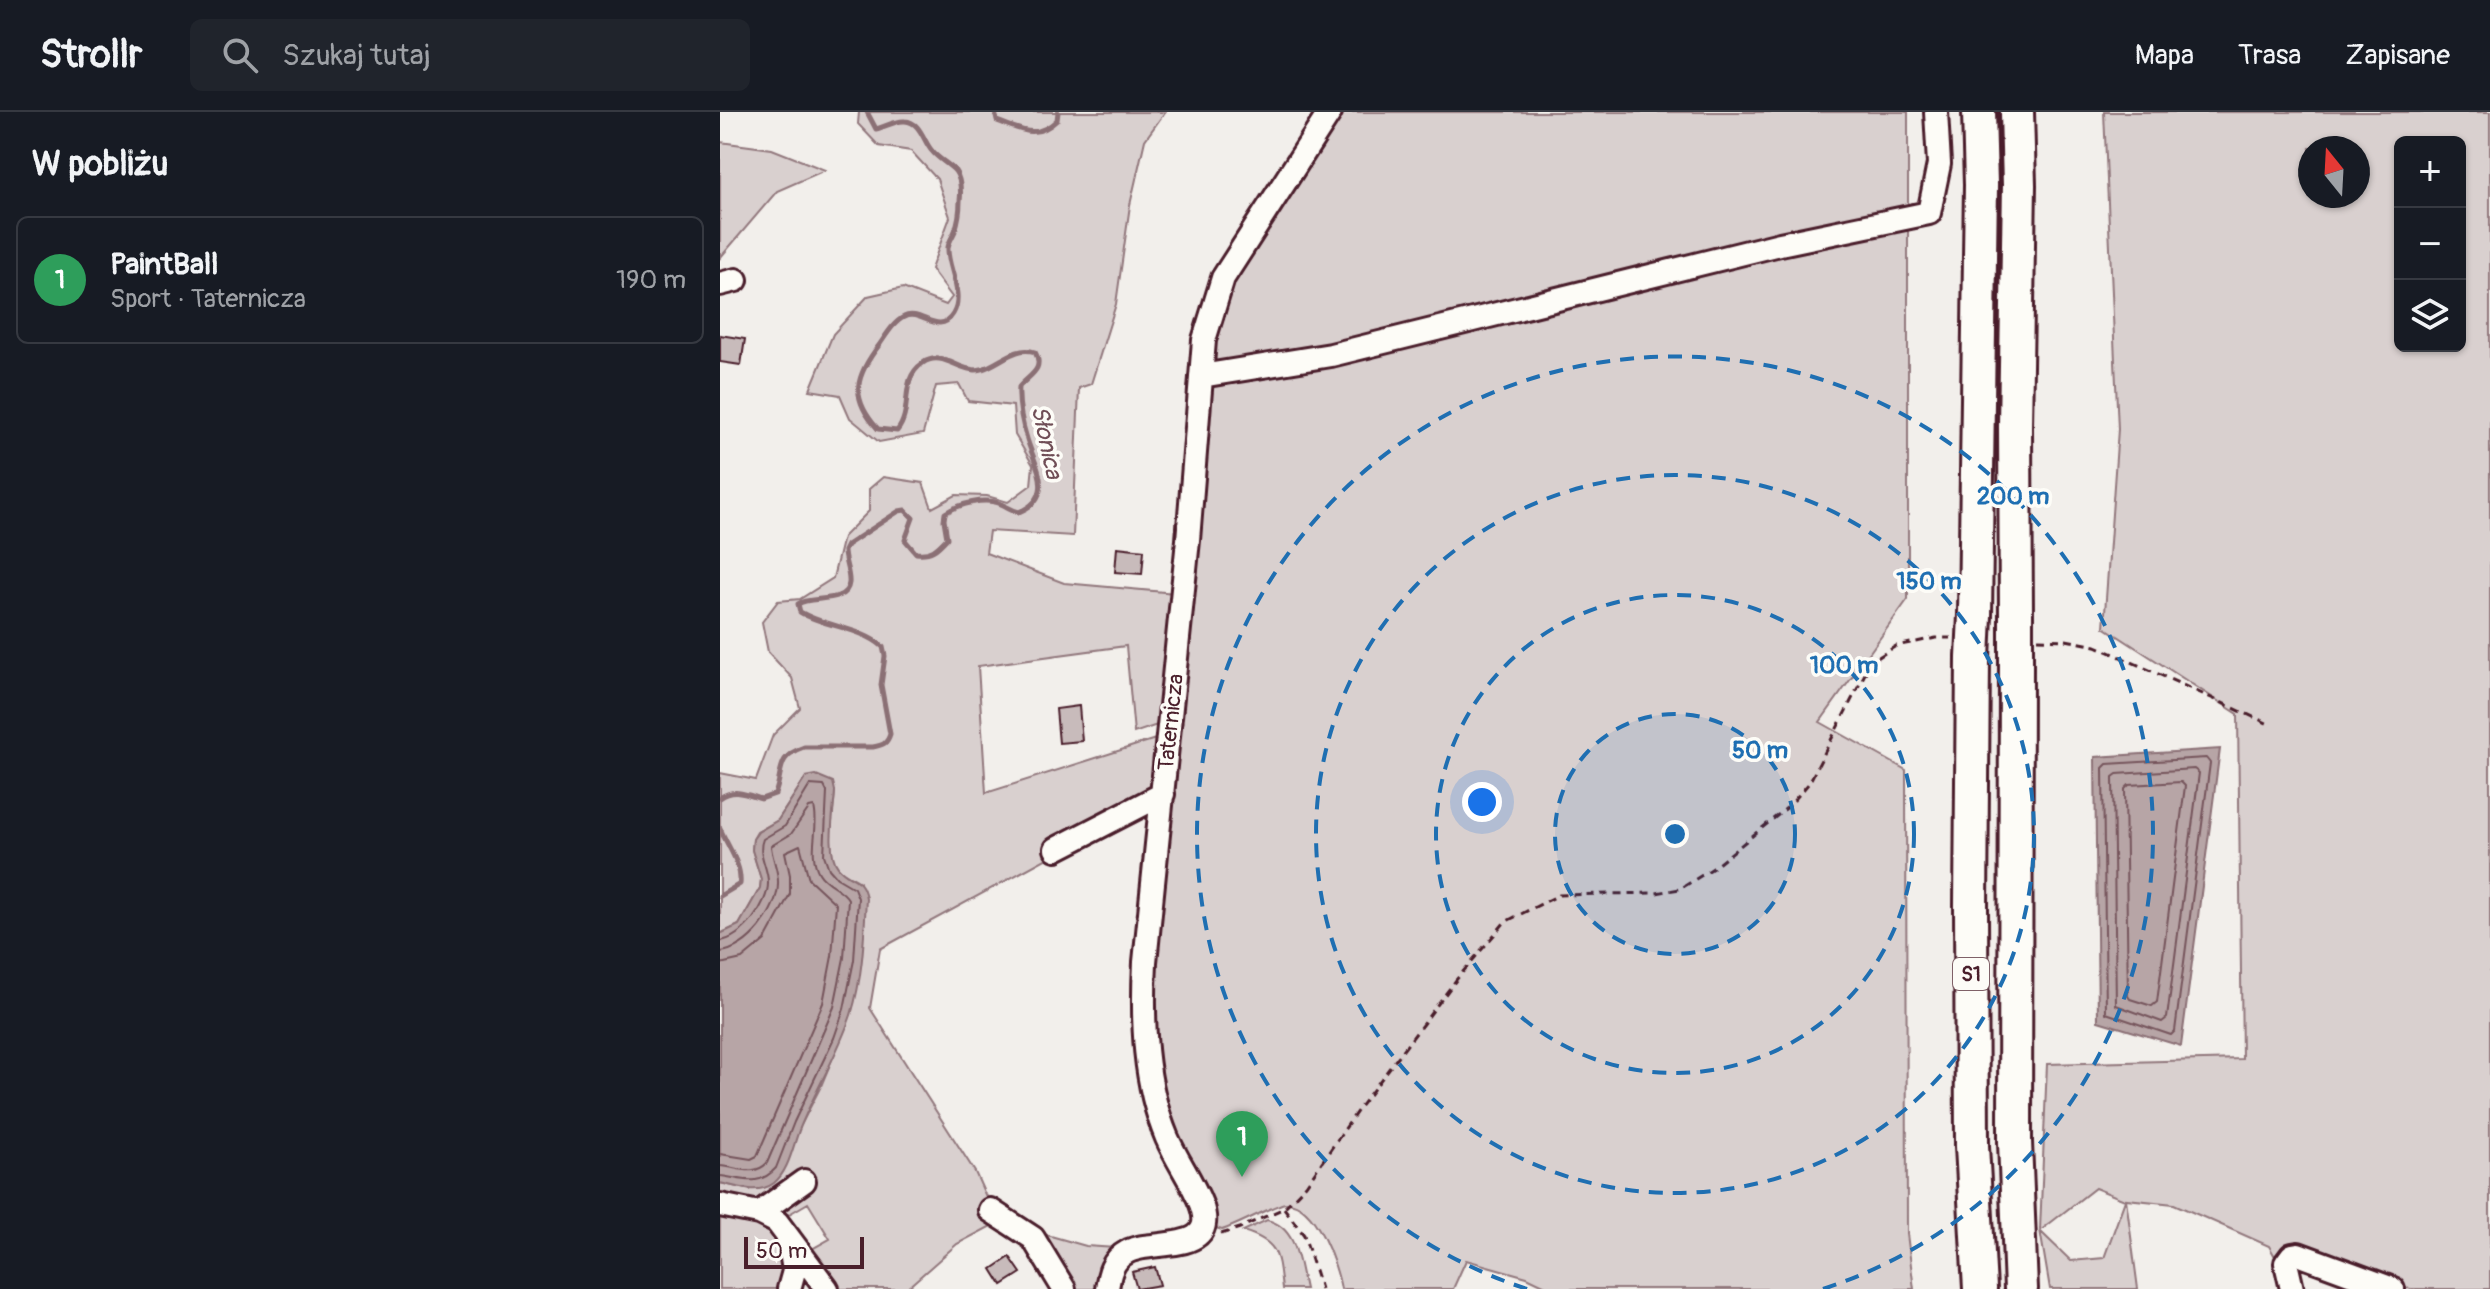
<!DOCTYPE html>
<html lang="pl">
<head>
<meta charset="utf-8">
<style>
	:root { --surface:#171b24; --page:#20242c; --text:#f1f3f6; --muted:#9ea1a6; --line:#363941; --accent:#0b8043 }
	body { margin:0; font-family:Pangolin,sans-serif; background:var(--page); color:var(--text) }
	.controls { position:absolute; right:24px; top:24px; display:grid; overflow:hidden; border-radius:12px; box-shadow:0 2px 6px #0004 }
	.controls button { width:72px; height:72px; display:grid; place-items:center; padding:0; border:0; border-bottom:2px solid var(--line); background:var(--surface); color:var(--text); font:40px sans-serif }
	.compass { position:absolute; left:1578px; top:24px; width:72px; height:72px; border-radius:50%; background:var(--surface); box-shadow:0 2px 6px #0004; rotate:342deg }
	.scale { position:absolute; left:24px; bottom:20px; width:120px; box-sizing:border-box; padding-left:8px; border:4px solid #4a1f2b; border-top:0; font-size:22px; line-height:28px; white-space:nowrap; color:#4a1f2b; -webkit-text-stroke:6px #fdfcf7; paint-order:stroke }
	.you { position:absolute; left:762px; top:690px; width:28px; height:28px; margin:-20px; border:6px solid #fff; border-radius:50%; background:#1a73e8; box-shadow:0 0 0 12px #1a73e833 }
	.badge { display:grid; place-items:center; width:52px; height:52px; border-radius:50%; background:var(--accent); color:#fff; font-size:26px; font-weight:700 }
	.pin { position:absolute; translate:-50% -66px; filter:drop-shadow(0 2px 4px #0008) }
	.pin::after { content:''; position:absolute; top:42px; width:28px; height:24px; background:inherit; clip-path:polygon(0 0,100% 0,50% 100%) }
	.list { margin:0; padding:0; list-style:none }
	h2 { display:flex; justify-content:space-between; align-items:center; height:104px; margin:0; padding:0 32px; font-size:34px }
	h2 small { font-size:26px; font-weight:400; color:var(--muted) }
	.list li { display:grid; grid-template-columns:52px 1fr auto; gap:24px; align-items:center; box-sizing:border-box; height:128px; margin:0 16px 16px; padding:0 16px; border:2px solid var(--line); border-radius:12px }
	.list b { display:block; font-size:30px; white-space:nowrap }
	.list p { margin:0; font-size:26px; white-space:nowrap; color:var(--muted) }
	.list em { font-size:26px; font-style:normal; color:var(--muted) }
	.icon { flex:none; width:44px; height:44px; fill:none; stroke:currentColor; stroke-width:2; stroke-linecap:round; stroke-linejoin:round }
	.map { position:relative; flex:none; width:1770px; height:1177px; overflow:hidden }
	header { display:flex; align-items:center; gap:48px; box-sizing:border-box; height:112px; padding:0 40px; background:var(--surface); border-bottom:2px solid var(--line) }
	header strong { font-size:38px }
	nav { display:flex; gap:44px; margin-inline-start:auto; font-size:28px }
	.search { width:560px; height:72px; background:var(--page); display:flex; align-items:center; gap:20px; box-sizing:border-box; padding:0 28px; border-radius:12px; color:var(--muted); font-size:30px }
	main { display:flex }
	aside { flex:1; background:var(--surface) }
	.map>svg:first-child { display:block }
	.green { fill:#d9d0cf; stroke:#92787d; stroke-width:2; fill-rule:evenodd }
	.water { fill:#b7a5a6; stroke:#8b6f75; stroke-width:2 }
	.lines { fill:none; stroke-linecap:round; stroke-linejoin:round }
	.shore { stroke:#76555c; stroke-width:2 }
	.stream { stroke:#8b6f75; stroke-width:5 }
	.building { fill:#c8bbbb; stroke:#4a1f2b; stroke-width:2 }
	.minor-casing { stroke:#4a1f2b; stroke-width:28 }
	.highway-casing { stroke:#4a1f2b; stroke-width:38 }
	.path { stroke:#4a1f2b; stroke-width:3; stroke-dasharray:8 6; stroke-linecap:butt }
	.minor { stroke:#fdfcf7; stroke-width:22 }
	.highway { stroke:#fdfcf7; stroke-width:32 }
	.highway-bridge-casing { stroke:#4a1f2b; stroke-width:38; stroke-linecap:butt }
	.highway-bridge { stroke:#fdfcf7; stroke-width:32 }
	.ring { fill:none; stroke:#1f6fb2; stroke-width:4; stroke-dasharray:14 10 }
	.labels { text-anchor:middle; stroke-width:7; stroke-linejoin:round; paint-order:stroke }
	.shield { fill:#fdfcf7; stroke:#806168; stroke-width:2 }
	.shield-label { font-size:20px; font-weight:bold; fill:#4a1f2b }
	.street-label { font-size:22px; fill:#4a1f2b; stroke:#fdfcf7 }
	.water-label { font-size:24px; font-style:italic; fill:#704e56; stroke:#fdfcf7 }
	.centre { fill:#1f6fb2; stroke:#fdfcf7; stroke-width:4 }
	.ring-label { font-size:24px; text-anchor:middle; font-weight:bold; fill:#1f6fb2; stroke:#fdfcf7; stroke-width:7; stroke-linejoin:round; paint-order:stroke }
</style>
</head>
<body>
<header>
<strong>Strollr</strong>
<div class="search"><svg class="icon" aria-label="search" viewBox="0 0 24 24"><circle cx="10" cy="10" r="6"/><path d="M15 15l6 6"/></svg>Szukaj tutaj</div>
<nav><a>Mapa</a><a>Trasa</a><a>Zapisane</a></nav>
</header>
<main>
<aside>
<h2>W pobliżu<small></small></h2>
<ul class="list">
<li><span class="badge" style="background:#2e9e5b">1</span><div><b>PaintBall</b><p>Sport · Taternicza</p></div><em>190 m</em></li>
</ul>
</aside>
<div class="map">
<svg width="1770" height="1177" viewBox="0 0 1770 1177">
	<rect width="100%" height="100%" fill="#f2efeb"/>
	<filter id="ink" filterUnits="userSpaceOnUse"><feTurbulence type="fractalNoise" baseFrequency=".0125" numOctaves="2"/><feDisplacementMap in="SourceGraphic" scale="16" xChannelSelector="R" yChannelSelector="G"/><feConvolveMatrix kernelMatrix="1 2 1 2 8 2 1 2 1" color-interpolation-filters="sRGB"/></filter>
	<g filter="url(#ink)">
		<path class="green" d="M139,0h306l-20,28 -15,65 -14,99 -25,80 -12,4 -6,148 -84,-5 -3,22 78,30 111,10 -9,129 -32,11 -8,-87 -148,20 8,127 179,-57 -7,56 -105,63 -173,94 -10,59 105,164 12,27 -8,7 18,17 -40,21 -51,45h-74l-24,-38 22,-12 -22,-36 -24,14 -14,-18 -23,5 -27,-5v-16l30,7 51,-65 20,-39 31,-75 8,-129c-9,-6 -21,-10 -26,-20 -7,-15 0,-53 1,-71l-29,-14 -28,43 -21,12 -4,7 -1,11 9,29 -1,9 -21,37 -19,9v-161l36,7 17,-45 27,-27 -8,-30 -24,-26 -6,-30 16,-21 22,-2 33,-21 10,-41 26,-26v-22l14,-12 40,6 9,25 24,-13 31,1 21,6 23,-17 2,-20 -18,-30 -2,-29 -45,-5 -9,-17 -23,2 -13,48 -44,8 -29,-24 -10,-23 -30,-5 23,-56 35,-38 35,-8 43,17 6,-8 -21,-28 19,-52 -13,-38 -26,-28 -32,-5 -21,-22z
			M613,0h575v487l-88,123 86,48 1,464 7,55h-362l-25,-12 -61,-17 -13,29h-112c-4,-23 -25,-87 -55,-86 -8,0 -50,23 -64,27l-13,-4 -27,-66 -34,-118 67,-697 10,-67z
			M1384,0h386v1177h-79l-134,-29 -8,-14 -95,-42 -48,-5 12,90h-88l-10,-59 7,-166 195,-5 -4,-345 -134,-87 14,-198zM1680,30h60v204h-60zM1590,36h48v48h-48zM1375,1076l30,12 -21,58 -33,3 -31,-30z
			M0,30l52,7 53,21 -48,21 -57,67z
			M0,1099l33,5 32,29 -2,44h-63z
			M547,1108c30,7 32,43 38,69h-23c-4,-35 -3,-47 -39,-58z
			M320,1121l46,13 29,2 -13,41h-30z"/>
		<path class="water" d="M1500,637l-39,297 -83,-25 -3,-264z
			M96,663l17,7 2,9c-1,19 -9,62 3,76 12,15 24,8 28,31 -2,39 -3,79 -15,117 -13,39 -35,74 -51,113 -7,17 -11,43 -26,55 -16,12 -36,4 -54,0v-249l19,-9 21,-37 1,-9 -9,-29 1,-11 5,-7 20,-12 28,-43z"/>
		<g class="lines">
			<path class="shore" d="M1486,646l4,5 -35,268 -4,4 -65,-22 -3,-245 4,-4z
				M1474,657l5,4 -32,245 -5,4 -46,-17 -3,-228 4,-3z
				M1461,670l4,4 -28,216 -5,4 -22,-7 -2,-3 -3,-207 4,-4z
				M0,829c22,-2 49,-37 48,-59 0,-15 -11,-28 -5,-43l22,-13 25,-41 14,1 3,6 -3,63 5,14 8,9 17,10 4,10 -4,62 -10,49 -10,29 -40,84 -18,46c-18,20 -34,10 -56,8
				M0,840c28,-2 58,-42 58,-68 1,-13 -6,-25 -7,-38l20,-12 18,-26 5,-1c6,21 -7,45 5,66 7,12 23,15 29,26l-4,59 -10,49 -67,156c-13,14 -30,4 -47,3
				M0,852l22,-5 23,-19 25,-46v-19l-5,-23 15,-7 9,34 27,25 -4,52 -9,47 -66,153 -6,3 -31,-5"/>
			<path class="stream" d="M275,0l2,9c25,9 39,19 60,-1l1,-8
				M0,686c14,-10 26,-4 41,1l14,-5c9,-23 0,-37 29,-47h69c10,-2 14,-3 17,-13l-9,-49 4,-29 -2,-9c-20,-19 -58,-20 -83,-35l-2,-8c11,-9 49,1 51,-21 1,-10 -5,-22 -5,-32l3,-6 52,-34 6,-1 8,8 -8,22 11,13c15,2 21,-4 31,-15l-3,-18 1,-7c14,-9 40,-16 56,-9 7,3 10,6 18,8 38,-16 16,-46 8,-73 -5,-16 -9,-35 -8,-52 10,-12 26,-17 16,-35 -20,-7 -35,12 -53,17 -20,6 -39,-20 -59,-6 -25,17 -9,47 -26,68l-19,-2c-29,-32 -23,-53 2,-85 7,-10 14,-22 24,-27 16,-9 35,20 49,-3 12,-20 -6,-47 -5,-66 0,-5 5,-12 7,-17 3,-9 5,-20 5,-30 1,-9 1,-22 -5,-30 -6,-7 -17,-12 -23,-20 -9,-10 -11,-29 -27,-30 -9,-1 -20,6 -29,8l-9,-17
				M0,716c7,18 22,36 20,56l-20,12"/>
		</g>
		<path class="building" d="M0,223l25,4 -4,26 -21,-3z
			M397,435l27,3 -2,24 -27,-2z
			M359,594l3,35 -23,2 -3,-34z
			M290,1145l11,16 -19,12 -10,-16z
			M435,1155l5,18 -23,4 -5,-17z"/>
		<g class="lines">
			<defs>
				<path id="minor" d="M0,172l16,-4
					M481,264l130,-21 449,-111 149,-31 10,-49 -3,-52
					M336,737l107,-55
					M0,1093l39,8 18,9 50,67
					M270,1098l43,28 31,51
					M39,1101l45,-32
					M69,1126l5,33 -5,18
					M387,1177c2,-15 5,-29 20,-37 24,-14 93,4 74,-48 -9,-23 -24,-43 -34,-66 -23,-55 -25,-117 -22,-176l43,-422 16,-200 19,-62 107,-166
					M1572,1177l-6,-26 6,-8 6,-1 95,35"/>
				<path id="highway" d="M1255,503l6,-430 -2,-73
					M1296,504l-1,-189 4,-242 -2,-73
					M1253,546l-2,250 1,238 8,143
					M1296,546l-1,484 6,147"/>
			</defs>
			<use href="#minor" class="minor-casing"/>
			<use href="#highway" class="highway-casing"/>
			<path class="path" d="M1318,527l28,1 30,6 173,78
				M564,1096l20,27 17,54
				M501,1122l19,-6 44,-20 22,-23 54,-78 96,-127 49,-58 54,-27 97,-2 24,-4 33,-21 76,-62 20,-23 62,-121 25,-16 40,-8h15"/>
			<use href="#minor" class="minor"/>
			<use href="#highway" class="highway"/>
			<defs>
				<path id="highway-bridge" d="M1253,546l2,-43
					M1296,546v-42"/>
			</defs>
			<use href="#highway-bridge" class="highway-bridge-casing"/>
			<use href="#highway-bridge" class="highway-bridge"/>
		</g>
	</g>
	<circle cx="955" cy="722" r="120" fill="#1f6fb2" fill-opacity=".12"/>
	<g class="ring">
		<circle cx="955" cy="722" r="120"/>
		<circle cx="955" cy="722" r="239"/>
		<circle cx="955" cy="722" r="359"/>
		<path d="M807 1177A478 478 0 1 1 1103 1177"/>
	</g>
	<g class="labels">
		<rect class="shield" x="1233" y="846" width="36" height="32" rx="6"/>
		<g class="shield-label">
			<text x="1251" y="869">S1</text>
		</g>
		<g class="street-label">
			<text transform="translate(450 610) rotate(-84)" y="8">Taternicza</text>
		</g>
		<g class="water-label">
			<text transform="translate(327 330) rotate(78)" y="8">Słonica</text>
		</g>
	</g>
	<circle cx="955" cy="722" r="12" class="centre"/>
	<g class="ring-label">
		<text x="1293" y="392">200 m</text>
		<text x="1209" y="477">150 m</text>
		<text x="1124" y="561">100 m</text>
		<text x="1040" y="646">50 m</text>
	</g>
</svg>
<div class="controls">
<button>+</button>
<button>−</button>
<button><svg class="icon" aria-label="layers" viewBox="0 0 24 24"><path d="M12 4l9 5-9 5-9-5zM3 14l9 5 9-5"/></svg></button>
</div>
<svg class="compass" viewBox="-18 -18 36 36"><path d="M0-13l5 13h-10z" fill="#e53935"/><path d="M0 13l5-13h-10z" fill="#9ea1a6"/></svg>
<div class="scale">50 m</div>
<div class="you"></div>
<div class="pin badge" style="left:522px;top:1065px;background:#2e9e5b">1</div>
</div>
</main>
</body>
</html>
